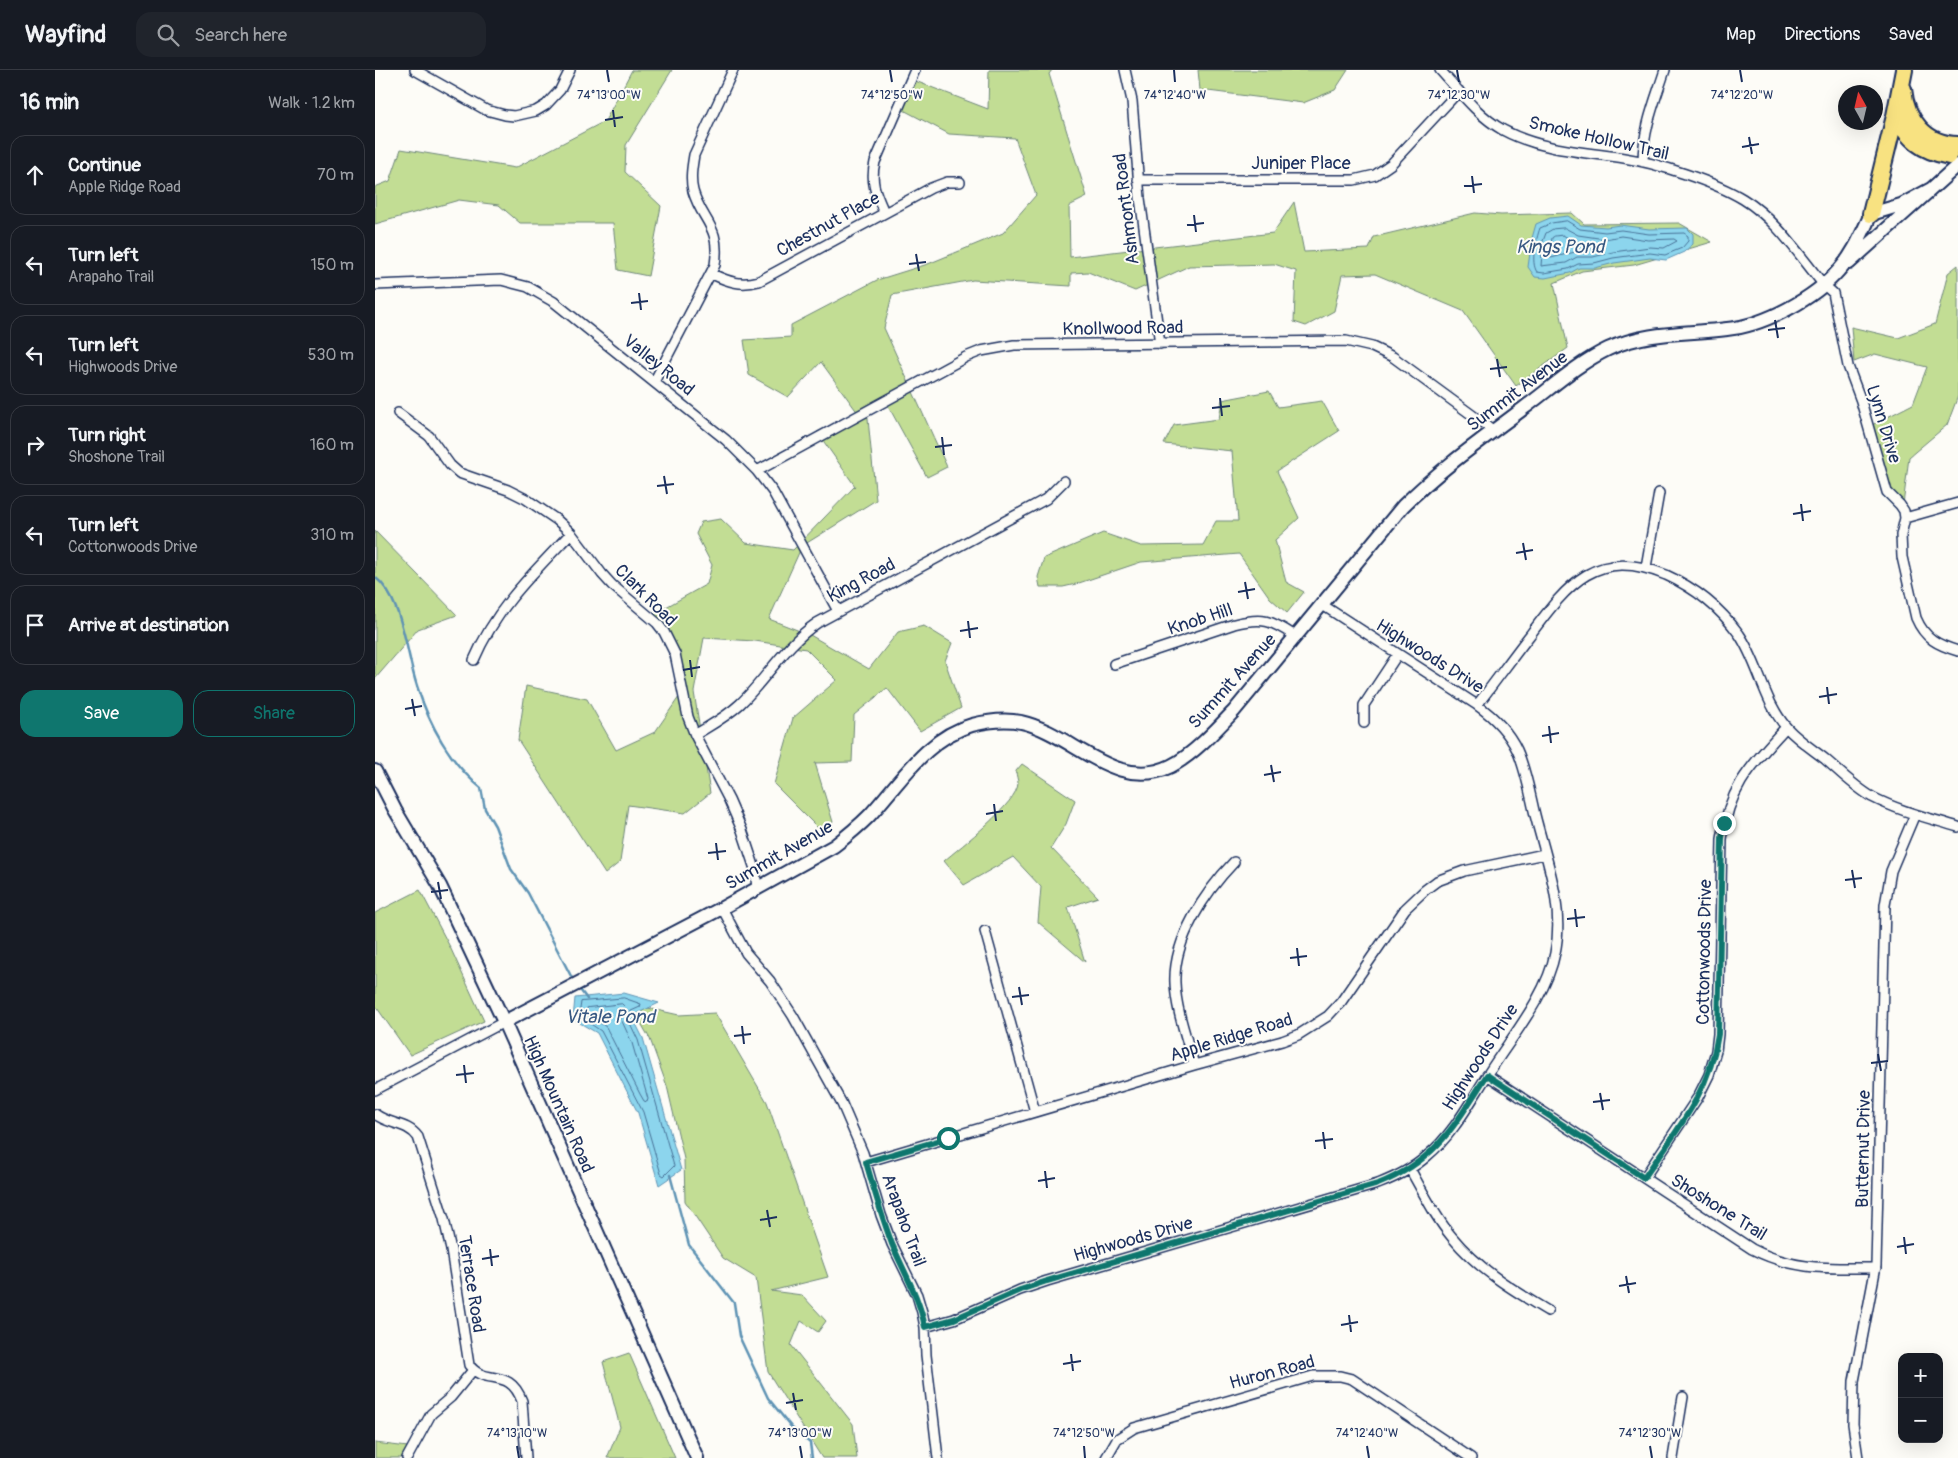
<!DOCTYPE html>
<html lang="en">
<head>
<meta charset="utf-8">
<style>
	:root { --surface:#171b24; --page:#20242c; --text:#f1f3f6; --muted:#9ea1a6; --line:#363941; --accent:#0f766e }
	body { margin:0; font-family:Pangolin,sans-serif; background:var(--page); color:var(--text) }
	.controls { position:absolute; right:15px; bottom:15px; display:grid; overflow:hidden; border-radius:10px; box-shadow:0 5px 20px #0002 }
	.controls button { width:45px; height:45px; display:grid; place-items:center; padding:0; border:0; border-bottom:1px solid var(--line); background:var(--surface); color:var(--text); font:25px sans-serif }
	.compass { position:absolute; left:1463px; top:15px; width:45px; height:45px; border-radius:50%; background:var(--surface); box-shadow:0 5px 20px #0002; rotate:352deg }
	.stop { position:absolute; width:15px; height:15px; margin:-11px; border:4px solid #0f766e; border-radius:50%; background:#fff }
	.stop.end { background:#0f766e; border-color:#fff; box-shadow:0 1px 5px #0008 }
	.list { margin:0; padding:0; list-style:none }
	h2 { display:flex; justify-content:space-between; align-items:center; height:65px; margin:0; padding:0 20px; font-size:21px }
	h2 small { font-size:16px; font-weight:400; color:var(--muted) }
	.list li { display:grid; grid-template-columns:32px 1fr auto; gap:15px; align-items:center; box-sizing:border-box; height:80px; margin:0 10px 10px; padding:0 10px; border:1px solid var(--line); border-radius:15px }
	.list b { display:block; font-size:19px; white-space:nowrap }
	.list p { margin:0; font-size:16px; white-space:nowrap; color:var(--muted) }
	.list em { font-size:16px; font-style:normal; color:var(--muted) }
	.actions { display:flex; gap:10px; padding:15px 20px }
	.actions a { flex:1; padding:11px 0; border:1px solid var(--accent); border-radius:15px; text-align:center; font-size:18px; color:var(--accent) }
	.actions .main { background:var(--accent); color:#fff }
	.icon { flex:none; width:28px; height:28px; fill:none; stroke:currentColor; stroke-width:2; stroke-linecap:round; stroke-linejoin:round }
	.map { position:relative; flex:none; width:1583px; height:1388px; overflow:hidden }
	header { display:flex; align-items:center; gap:30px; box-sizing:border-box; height:70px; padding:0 25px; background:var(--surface); border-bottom:1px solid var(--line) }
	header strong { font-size:24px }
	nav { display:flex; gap:28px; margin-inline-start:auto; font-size:18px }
	.search { width:350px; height:45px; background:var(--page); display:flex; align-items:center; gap:12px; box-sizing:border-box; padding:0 18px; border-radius:15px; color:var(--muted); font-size:19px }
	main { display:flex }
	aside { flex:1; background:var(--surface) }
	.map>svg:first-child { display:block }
	.green { fill:#c2dd94; stroke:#6e8679 }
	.water { fill:#8cd5ed; stroke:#5f93b4 }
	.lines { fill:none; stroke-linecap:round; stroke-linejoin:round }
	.shore { stroke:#487197; stroke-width:1 }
	.stream { stroke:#5f93b4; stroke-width:2.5 }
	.street-casing { stroke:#1b2f5e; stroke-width:12 }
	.secondary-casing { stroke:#1b2f5e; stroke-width:16 }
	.highway-casing { stroke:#1b2f5e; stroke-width:20 }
	.street { stroke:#fdfcf7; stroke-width:9 }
	.secondary { stroke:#fdfcf7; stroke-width:12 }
	.highway { stroke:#f8e281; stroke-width:16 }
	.route { stroke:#0f766e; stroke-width:6 }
	.ticks { fill:none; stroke:#1b2f5e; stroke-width:2 }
	.labels { text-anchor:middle; stroke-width:4; stroke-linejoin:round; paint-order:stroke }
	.street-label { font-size:18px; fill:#1b2f5e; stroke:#fdfcf7 }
	.water-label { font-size:19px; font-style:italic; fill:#375882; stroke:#fdfcf7 }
	.ticks-label { font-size:12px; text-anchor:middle; fill:#1b2f5e; stroke:#fdfcf7; stroke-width:4; stroke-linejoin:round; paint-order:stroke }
</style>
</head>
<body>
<header>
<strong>Wayfind</strong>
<div class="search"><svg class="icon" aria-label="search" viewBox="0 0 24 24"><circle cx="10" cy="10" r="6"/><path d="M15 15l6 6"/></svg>Search here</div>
<nav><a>Map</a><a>Directions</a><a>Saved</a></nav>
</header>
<main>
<aside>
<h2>16 min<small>Walk · 1.2 km</small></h2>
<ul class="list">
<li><svg class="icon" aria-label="ahead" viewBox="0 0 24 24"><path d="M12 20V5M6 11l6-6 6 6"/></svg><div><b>Continue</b><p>Apple Ridge Road</p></div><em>70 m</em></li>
<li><svg class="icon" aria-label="left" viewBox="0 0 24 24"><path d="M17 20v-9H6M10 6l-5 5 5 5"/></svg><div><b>Turn left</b><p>Arapaho Trail</p></div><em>150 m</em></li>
<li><svg class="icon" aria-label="left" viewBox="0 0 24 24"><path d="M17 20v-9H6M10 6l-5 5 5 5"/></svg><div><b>Turn left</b><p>Highwoods Drive</p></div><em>530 m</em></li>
<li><svg class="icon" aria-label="right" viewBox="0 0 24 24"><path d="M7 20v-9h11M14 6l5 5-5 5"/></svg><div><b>Turn right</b><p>Shoshone Trail</p></div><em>160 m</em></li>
<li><svg class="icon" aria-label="left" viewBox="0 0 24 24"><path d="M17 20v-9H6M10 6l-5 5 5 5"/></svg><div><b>Turn left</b><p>Cottonwoods Drive</p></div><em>310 m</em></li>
<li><svg class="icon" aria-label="arrive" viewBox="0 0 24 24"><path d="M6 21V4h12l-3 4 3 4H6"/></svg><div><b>Arrive at destination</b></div></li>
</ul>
<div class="actions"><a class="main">Save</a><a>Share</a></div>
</aside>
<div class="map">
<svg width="1583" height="1388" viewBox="0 0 1583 1388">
	<rect width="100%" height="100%" fill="#fdfcf7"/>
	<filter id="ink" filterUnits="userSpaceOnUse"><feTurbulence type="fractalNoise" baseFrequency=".02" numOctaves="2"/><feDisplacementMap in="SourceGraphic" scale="10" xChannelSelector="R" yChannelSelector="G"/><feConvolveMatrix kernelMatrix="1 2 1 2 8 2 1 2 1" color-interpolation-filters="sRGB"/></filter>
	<g filter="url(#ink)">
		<path class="green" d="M257,0h40l-46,75 -1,27 36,34 -13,70 -30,-6 -5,-47h-93l-21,-18 -40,-5 -84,24v-37l15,-6 11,-32 114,19 90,-47z
			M614,0h63l-3,4 38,123 -18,9 1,51 203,-24 21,-31 10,50 65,-3 5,-12 101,-24 26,2 71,-2 12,11 95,-1 33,19 -78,23 -52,6 -28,12 14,65 -52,38 -53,-75 -88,-37 -33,1 -8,36 -28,15 -12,-4 2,-51 -22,-7 -85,2 -54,25 -47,-19 -17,1v13l-98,-6 -81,15 -8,33 63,139 -20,10 -42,-77 -18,9 9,91 -74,46 -33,73 41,16 59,34 29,-37 26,-6 28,17 -7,18 16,47 -41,23 -33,-43 -33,27 -2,47 -37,1 18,59 -12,9 -47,-47 19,-66 44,-38 -31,-31 -51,-8 -51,-3 -10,54 16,101 -25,20 -57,-8 -8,57 -15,12 -87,-134 8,-54 61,13 29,51 39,-18 24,-35 -3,-42 -26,-39 57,-32 5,-19 -16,-31 5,-12 20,-3 25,24 47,7 62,-64 -38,-54 41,-19 -37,-51 -33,35 -39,-22 -5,-35 47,-3v-12l86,-45 51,-16 75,-31 33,-38 -21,-57 -66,-4 -55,-29 16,-26 78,30z
			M823,0h150l-13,20 -32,13 -103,-13z
			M1583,195v131l-11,29 -38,32 -6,48 -18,-9 -19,-68 47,-24 14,-37 -52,-13 -21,8 -3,-35 47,11 37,-14 13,-51z
			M894,321l9,16 44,-6 17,30 -62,40 22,47 -24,22 11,42 18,10 -17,21 -17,-15 -31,-44 -98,8 -65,22 -13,3h-23l-2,-10 6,-19 59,-25 38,13 62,-1 13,-24h22l-6,-70 -68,-7 10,-19 45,-6 3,-19z
			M0,461l82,84 -39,14 -43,50z
			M647,694l53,36 -9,24 -15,24 47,49 -30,10 17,55 -47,-40 3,-35 -28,-30 -49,28 -20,-24c16,-14 74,-58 74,-78 0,-3 -2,-8 -2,-12z
			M45,820l30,57 34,74 -74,34 -35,-50v-92z
			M255,934l49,11 36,-2 52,89 61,175 -57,14 31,4 24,26 -8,11 -17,-11 -10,24 62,79 4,34h-35l-54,-86 -12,-94 -33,-20 -38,-57 -1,-42 -17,-73 -17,-47z
			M254,1283l46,105h-68l13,-31 -17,-65z
			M0,1373l33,4 -4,11h-29z"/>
		<path class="water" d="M1193,146l13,9 25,2 14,-2 29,4 38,-1 6,6v10l-9,8 -18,8 -16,-2 -36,5 -19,5h-16l-9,5 -25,5 -10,-1 -7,-10 4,-29 4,-14 14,-6z
			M249,923l35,10 -27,13 11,22 38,132 -22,15 -21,-72 -41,-80 -24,-14 2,-21z"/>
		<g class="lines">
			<path class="shore" d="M1192,151l13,8 25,3 16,-2 28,4 35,-1 4,3v5l-6,7 -17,7 -15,-2 -37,5 -19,5 -16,1 -10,5 -24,4 -7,-1c-7,-10 -1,-32 3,-44l12,-5z
				M1190,158l13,7 27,4 16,-3 27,4 26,-1 3,2 -13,7 -14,-1 -37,5 -20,5h-16l-11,6 -25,3 2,-25 3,-8 7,-4z
				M1180,166l8,-1 11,7 16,3 1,3 -40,10 -2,-3 3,-17z
				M249,928l17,6 -1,3 -11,5 -2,5 11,23 36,126 -10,10 -3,-2 -18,-62 -42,-81 -22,-15 2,-14z
				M247,934l3,3 -4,6v6l11,24 16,56 -1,3 -3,-1 -4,-7 -34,-67 -21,-15 2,-4z"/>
			<path class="stream" d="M0,507c28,22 31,76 42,109 12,38 33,77 64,102l4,21 10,17 16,43 17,24 45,87
				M203,917l9,12
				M295,1105l19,70 45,58 5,33 29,62 24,30 18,15 2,15"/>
			<defs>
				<path id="street" d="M40,0l71,40 19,5 9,1 22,-5 10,-6 14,-15 10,-20
					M750,0l7,31 8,97 20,146
					M1065,0c19,21 38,46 63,60 37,20 81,22 121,28 33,5 91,24 119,41 33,20 56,56 80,85l10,9 15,73 13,35 26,91 13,13 4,6 1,7 -4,17 1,22 14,61c9,21 22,27 42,33
					M1268,92c0,-33 12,-61 22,-92
					M763,110h216l21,-5 16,-11 68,-73
					M509,142c-8,-18 -14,-30 -9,-50l40,-92
					M337,204c17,8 29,12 47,7l172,-93 16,-6h13
					M0,215l126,-5 27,7 26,15 172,138 31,31 16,21 65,119
					M279,312l61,-117c6,-40 -13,-43 -22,-74 -3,-12 -1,-24 1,-36l39,-85
					M23,343l31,23 21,29 9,8 49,17 18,9 31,21 14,13 31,41 10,11 45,38 7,9 11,22 13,63 7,18 34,65 13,30 13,39 2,20
					M382,401l209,-114 15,-6 33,-6 332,-4 26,6 21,10 101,74
					M1530,448l53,-15
					M1271,497l13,-74
					M99,590c22,-52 59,-87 97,-127
					M739,594l120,-40c29,-7 37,-4 61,12
					M1102,635c18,-23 35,-47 53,-70 38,-51 67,-89 136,-60 29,13 54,33 73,59 20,29 24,67 48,94 11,12 25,21 38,31 15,13 30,28 47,38 27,14 57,21 86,30
					M989,653v-18l33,-50
					M320,665c16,-10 31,-18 45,-31 27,-26 45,-59 77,-81l229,-124 18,-18
					M347,838l24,45 24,28 23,35 49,88 21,49 18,62 11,29 25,51 5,17 3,15 1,28 12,103
					M610,861l50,181
					M819,995c-7,-26 -18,-55 -19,-82 -2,-43 30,-91 59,-121
					M1112,1005l265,174c43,22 77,19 124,19
					M0,1020l129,-68
					M0,1044c14,11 32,8 43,23l26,82 7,31 18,115c17,22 40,1 53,36l4,57
					M491,1092l328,-97 88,-24 16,-6 30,-19 13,-14 64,-93 20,-19 12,-9 27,-10 80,-17
					M1035,1099c13,23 25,48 42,68 27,33 61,53 96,74
					M1269,1108l54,-81 11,-22 7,-24 2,-17 4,-195c7,-53 31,-75 64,-112
					M550,1257l29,-8 66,-29 27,-9 331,-97c18,-7 35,-15 49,-28 27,-22 44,-56 63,-85 23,-36 57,-76 65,-118 10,-46 -9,-94 -20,-138 -5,-21 -9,-45 -18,-65 -9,-19 -23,-33 -40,-45l-156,-101
					M32,1388l24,-44 20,-17 22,-27
					M731,1388l11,-19 17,-11 179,-52h27l12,3 119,79
					M1298,1388l10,-61
					M1483,1388l-5,-34 1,-43 22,-115 9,-361 6,-34 24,-57"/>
				<path id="secondary" d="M1474,193l109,-98
					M0,701l20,39 45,76 64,136 193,436
					M129,952l218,-114 112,-62c13,-10 24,-19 35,-30 30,-32 58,-79 103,-91 16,-4 33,-6 49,-3 51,11 95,71 150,44 22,-11 46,-37 63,-55l169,-205c37,-37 80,-67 121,-98 27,-20 53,-44 84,-59 38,-18 78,-15 119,-20 37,-3 88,-31 112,-59 15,-16 23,-37 32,-56l30,-9 30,-16"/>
				<path id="highway" d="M1528,19c3,31 23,56 55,56
					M1520,46c15,24 25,34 54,40
					M1496,144l24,-98 9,-46"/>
			</defs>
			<use href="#street" class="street-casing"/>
			<use href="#secondary" class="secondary-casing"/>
			<use href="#highway" class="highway-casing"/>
			<use href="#street" class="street"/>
			<use href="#secondary" class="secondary"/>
			<use href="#highway" class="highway"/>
		</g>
	</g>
	<g class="lines" filter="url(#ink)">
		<path class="route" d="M573,1068l-82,24c8,28 16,55 26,82 12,28 27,53 33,83l29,-8 66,-29 27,-9 331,-97c59,-24 76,-58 109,-109l157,103c32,-47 66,-86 74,-144l4,-196 2,-15"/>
	</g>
	<path class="ticks" d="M232,0l2,12M515,0l2,12M799,0l1,12M1082,0l2,12M1365,0l2,12M238,40l2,17M230,50l18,-3M1374,67l3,17M1367,77l17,-3M1097,106l2,17M1089,116l18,-2M819,145l2,17M812,155l17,-2M541,184l3,17M534,194l17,-2M264,223l2,17M256,233l17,-2M1400,250l3,18M1393,260l17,-2M1122,289l3,18M1115,299l17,-2M845,328l2,18M837,338l18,-2M567,367l2,18M560,377l17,-2M289,406l3,18M282,416l17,-2M1426,434l2,17M1418,444l18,-3M1148,473l3,17M1141,483l17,-3M870,512l3,17M863,522l17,-3M593,551l2,17M585,561l18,-3M315,590l2,17M308,600l17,-3M1452,617l2,17M1444,627l18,-3M37,629l3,17M30,639l17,-3M1174,656l2,17M1167,666l17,-3M896,695l3,17M889,705l17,-3M619,734l2,17M611,744l17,-3M341,773l2,17M333,783l18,-2M1477,800l3,18M1470,810l17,-2M63,812l3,17M56,822l17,-2M1200,839l2,18M1192,849l18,-2M922,878l2,18M915,888l17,-2M644,917l3,18M637,927l17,-2M367,956l2,18M359,966l17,-2M1503,984l3,17M1496,993l17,-2M89,995l2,18M81,1005l18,-2M1225,1023l3,17M1218,1032l17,-2M948,1062l2,17M940,1071l18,-2M670,1101l2,17M663,1111l17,-3M392,1140l3,17M385,1150l17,-3M1529,1167l2,17M1522,1177l17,-3M115,1179l2,17M107,1189l17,-3M1251,1206l3,17M1244,1216l17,-3M974,1245l2,17M966,1255l17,-3M696,1284l2,17M688,1294l18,-3M418,1323l3,17M411,1333l17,-3M142,1376l2,12M425,1376l2,12M709,1376l1,12M992,1376l2,12M1275,1376l2,12"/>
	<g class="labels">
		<g class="street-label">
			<text transform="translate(1224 68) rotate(13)" y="6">Smoke Hollow Trail</text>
			<text x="926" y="99">Juniper Place</text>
			<text transform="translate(751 139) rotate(-97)" y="6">Ashmont Road</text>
			<text transform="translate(453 154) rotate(-29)" y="6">Chestnut Place</text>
			<text transform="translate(748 258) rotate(-1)" y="6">Knollwood Road</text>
			<text transform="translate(284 295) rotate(39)" y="6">Valley Road</text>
			<text transform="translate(1142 321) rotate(-37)" y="6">Summit Avenue</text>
			<text transform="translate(1509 354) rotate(73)" y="6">Lynn Drive</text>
			<text transform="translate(486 510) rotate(-28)" y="6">King Road</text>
			<text transform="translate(271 525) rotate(45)" y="6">Clark Road</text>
			<text transform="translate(825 549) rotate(-18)" y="6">Knob Hill</text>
			<text transform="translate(1055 586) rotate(32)" y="6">Highwoods Drive</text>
			<text transform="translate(857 611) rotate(-48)" y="6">Summit Avenue</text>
			<text transform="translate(404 785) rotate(-30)" y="6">Summit Avenue</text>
			<text transform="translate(1329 882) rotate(-89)" y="6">Cottonwoods Drive</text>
			<text transform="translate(856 967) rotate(-17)" y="6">Apple Ridge Road</text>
			<text transform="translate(1105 987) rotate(-57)" y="6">Highwoods Drive</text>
			<text transform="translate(184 1034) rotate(66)" y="6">High Mountain Road</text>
			<text transform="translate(1488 1079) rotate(-89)" y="6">Butternut Drive</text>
			<text transform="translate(1344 1137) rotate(32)" y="6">Shoshone Trail</text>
			<text transform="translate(529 1150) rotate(70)" y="6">Arapaho Trail</text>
			<text transform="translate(758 1169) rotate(-16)" y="6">Highwoods Drive</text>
			<text transform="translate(97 1214) rotate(81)" y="6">Terrace Road</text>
			<text transform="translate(897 1302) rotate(-15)" y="6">Huron Road</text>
		</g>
		<g class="water-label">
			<text x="1185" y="183">Kings Pond</text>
			<text x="235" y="953">Vitale Pond</text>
		</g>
	</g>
	<g class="ticks-label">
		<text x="234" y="29">74°13'00"W</text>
		<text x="517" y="29">74°12'50"W</text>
		<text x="800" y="29">74°12'40"W</text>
		<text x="1084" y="29">74°12'30"W</text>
		<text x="1367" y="29">74°12'20"W</text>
		<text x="142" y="1367">74°13'10"W</text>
		<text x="425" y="1367">74°13'00"W</text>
		<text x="709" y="1367">74°12'50"W</text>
		<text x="992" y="1367">74°12'40"W</text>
		<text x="1275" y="1367">74°12'30"W</text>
	</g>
</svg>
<div class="controls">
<button>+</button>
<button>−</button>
</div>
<svg class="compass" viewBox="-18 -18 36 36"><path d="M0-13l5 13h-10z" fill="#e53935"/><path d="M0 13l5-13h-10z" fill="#9ea1a6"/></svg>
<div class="stop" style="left:573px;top:1068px"></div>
<div class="stop end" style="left:1349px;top:753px"></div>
</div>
</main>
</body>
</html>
